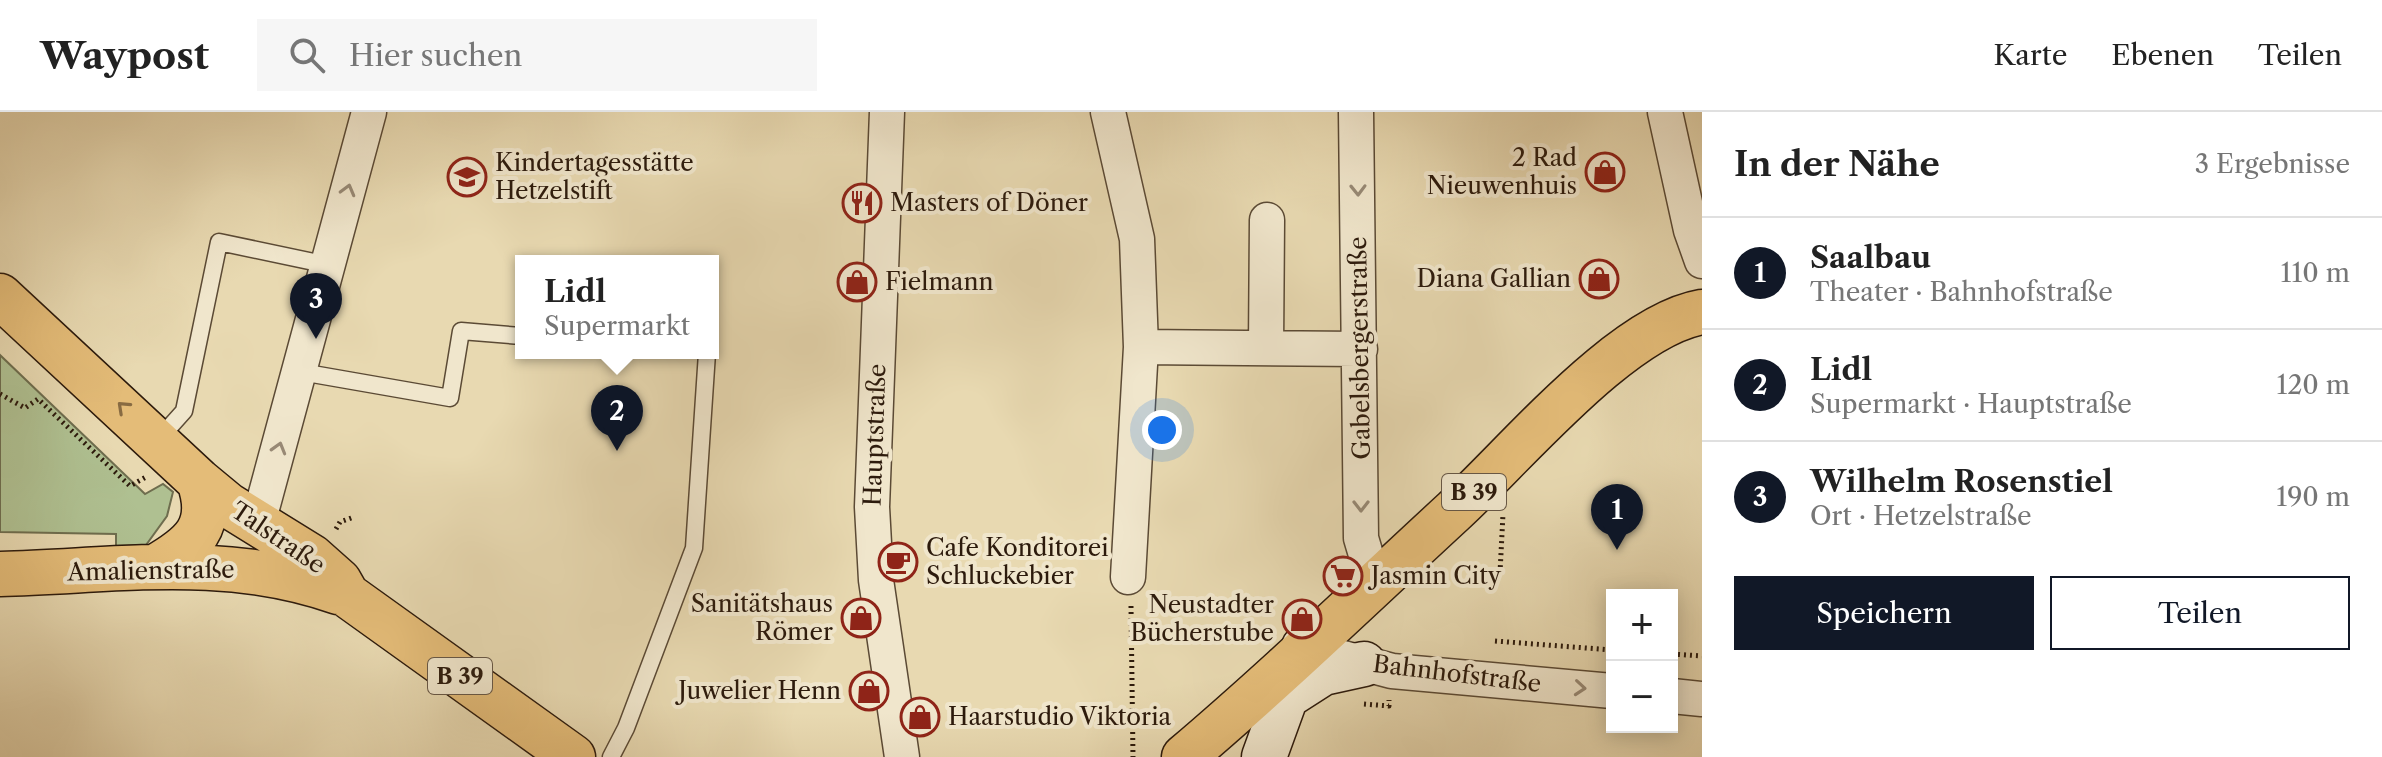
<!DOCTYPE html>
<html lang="de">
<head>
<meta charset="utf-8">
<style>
	:root { --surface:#fff; --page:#f6f6f6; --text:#222; --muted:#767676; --line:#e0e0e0; --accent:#111827 }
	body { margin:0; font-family:"Libre Caslon Text",serif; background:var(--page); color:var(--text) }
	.controls { position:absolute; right:24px; bottom:24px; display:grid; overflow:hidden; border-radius:0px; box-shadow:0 4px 20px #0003 }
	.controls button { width:72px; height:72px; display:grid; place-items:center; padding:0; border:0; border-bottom:2px solid var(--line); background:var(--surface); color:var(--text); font:40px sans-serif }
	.you { position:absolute; left:1162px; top:318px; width:28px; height:28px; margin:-20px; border:6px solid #fff; border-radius:50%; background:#1a73e8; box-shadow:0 0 0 12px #1a73e833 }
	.badge { display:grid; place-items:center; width:52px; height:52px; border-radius:50%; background:var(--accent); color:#fff; font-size:26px; font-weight:700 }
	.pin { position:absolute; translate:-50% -66px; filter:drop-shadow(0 2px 4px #0008) }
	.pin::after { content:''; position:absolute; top:42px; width:28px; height:24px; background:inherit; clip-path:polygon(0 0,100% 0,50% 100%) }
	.popup { position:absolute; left:515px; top:143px; width:204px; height:104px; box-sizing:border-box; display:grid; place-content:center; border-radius:0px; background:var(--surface); filter:drop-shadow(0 2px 6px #0005); font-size:26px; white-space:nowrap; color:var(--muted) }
	.popup b { font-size:30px; color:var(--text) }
	.popup::after { content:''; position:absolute; left:50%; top:100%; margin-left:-16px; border:16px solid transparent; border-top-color:var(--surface) }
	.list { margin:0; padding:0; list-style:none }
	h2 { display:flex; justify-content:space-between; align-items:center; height:104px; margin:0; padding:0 32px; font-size:34px }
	h2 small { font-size:26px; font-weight:400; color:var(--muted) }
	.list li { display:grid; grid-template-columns:52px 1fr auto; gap:24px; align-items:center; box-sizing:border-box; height:112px; padding:0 32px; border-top:2px solid var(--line) }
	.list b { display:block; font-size:30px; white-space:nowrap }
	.list p { margin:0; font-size:26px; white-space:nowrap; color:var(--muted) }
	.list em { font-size:26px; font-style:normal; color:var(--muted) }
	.actions { display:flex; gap:16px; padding:24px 32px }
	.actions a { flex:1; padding:18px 0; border:2px solid var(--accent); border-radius:0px; text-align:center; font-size:28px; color:var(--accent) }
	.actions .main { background:var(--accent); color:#fff }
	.icon { flex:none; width:44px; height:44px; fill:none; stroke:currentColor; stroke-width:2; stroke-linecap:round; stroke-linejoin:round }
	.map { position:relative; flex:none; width:1702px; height:645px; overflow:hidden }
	header { display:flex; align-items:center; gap:48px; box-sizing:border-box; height:112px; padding:0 40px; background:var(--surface); border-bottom:2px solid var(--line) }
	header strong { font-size:38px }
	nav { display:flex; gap:44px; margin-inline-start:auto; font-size:28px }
	.search { width:560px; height:72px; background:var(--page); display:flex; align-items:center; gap:20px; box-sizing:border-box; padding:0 28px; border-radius:0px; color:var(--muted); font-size:30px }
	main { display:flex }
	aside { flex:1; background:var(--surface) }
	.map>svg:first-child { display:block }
	.green { fill:#afc091; stroke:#6e6d4e; stroke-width:2 }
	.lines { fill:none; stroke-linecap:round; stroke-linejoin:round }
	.lane-casing { stroke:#5b4a35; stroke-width:19 }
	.street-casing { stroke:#5b4a35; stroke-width:37 }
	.secondary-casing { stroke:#2c1a0c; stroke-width:47 }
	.primary-casing { stroke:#2c1a0c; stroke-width:47 }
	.path { stroke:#2c1a0c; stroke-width:5; stroke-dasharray:2 4; stroke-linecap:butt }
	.lane { stroke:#f0e6cc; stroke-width:16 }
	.street { stroke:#f0e6cc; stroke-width:34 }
	.secondary { stroke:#f0e6cc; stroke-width:44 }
	.primary { stroke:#e4bc78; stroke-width:44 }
	.oneway { stroke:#988a76 }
	.oneway2 { stroke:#886b42 }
	.labels { text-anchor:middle; stroke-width:8; stroke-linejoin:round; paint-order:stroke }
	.shield { fill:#f0e6cc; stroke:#675746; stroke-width:2 }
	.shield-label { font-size:22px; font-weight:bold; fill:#2c1a0c }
	.poi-label { font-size:24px; fill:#2c1a0c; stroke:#f0e6cc; text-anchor:start }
	.street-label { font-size:24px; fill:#2c1a0c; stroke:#f0e6cc }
</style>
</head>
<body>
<header>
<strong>Waypost</strong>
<div class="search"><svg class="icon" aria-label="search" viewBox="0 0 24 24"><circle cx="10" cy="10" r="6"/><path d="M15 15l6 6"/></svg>Hier suchen</div>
<nav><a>Karte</a><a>Ebenen</a><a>Teilen</a></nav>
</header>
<main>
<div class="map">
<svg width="1702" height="645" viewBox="0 0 1702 645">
	<rect width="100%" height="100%" fill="#e8d9b1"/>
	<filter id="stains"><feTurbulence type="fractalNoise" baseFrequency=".0025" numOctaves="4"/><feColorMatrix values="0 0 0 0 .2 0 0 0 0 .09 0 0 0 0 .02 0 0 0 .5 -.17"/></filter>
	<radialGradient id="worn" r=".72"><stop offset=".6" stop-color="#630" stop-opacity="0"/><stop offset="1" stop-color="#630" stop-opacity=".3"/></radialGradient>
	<path class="green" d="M0,243l145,139 18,-10 10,8 -6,24 -21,29 -30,1v-12l-116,-2z"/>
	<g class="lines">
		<defs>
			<path id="lane" d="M301,260l149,26 11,-67 60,5
				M158,328l26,-29 35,-169 109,23
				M611,645l15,-29 68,-180 13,-195"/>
			<path id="street" d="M887,0l-15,395 4,73 26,177
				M1108,0l29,127 4,108 -13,230
				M1356,0l5,426 13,44
				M1665,0l26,118 11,31
				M1141,235l219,2
				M1266,236l1,-128
				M258,411l111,-411
				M1339,545l53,14 220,20
				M1672,584l30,3"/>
			<path id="secondary" d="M1284,586l39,-25 41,-9
				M1264,645l40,-110"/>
			<path id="primary" d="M0,184l199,185 29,24 84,52 27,24 8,14 226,162
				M155,455c38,-22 60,-40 44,-86
				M0,462c119,-3 223,-22 338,18
				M1184,645c92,-78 181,-164 270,-246 61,-56 167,-185 248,-199"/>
		</defs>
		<use href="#lane" class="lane-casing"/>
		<use href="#street" class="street-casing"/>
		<use href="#secondary" class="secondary-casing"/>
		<use href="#primary" class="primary-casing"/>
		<path class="path" d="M0,282l25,14 13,-9 92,87 16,-9
			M336,417l4,-7 14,-5
			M1500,461l3,-59
			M1131,494l2,151
			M1495,529l117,9
			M1672,542l30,2
			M1364,592l25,2v-6"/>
		<use href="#lane" class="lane"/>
		<use href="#street" class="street"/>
		<use href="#secondary" class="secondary"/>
		<use href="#primary" class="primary"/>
	</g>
	<defs><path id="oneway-chevron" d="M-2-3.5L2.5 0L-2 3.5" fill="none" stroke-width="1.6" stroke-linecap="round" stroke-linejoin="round" transform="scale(2)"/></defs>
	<g class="oneway">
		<use href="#oneway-chevron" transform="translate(348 78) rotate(-75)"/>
		<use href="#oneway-chevron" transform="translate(1358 78) rotate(89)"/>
		<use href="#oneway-chevron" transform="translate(279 336) rotate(-74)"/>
		<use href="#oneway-chevron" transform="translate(1361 394) rotate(90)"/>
		<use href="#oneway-chevron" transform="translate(1580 576) rotate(5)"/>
	</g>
	<use class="oneway2" href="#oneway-chevron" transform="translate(123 295) rotate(-137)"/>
	<defs>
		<symbol id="shop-ring" viewBox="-11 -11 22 22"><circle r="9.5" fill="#f0e6cc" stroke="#8f2418" stroke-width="1.5"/><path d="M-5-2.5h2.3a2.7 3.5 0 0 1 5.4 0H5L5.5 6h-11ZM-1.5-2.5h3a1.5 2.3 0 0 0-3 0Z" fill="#8f2418"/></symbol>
		<symbol id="school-ring" viewBox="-11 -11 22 22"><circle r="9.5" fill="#f0e6cc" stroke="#8f2418" stroke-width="1.5"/><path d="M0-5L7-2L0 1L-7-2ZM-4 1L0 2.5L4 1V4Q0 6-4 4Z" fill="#8f2418"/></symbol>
		<symbol id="restaurant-ring" viewBox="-11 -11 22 22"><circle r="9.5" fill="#f0e6cc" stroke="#8f2418" stroke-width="1.5"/><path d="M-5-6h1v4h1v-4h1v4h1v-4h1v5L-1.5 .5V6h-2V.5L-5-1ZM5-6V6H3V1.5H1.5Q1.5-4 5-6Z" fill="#8f2418"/></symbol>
		<symbol id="cafe-ring" viewBox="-11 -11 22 22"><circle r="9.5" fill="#f0e6cc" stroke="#8f2418" stroke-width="1.5"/><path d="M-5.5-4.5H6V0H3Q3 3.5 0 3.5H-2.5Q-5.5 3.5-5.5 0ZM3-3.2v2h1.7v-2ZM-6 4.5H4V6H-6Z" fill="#8f2418"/></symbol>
		<symbol id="supermarket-ring" viewBox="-11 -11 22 22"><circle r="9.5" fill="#f0e6cc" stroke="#8f2418" stroke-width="1.5"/><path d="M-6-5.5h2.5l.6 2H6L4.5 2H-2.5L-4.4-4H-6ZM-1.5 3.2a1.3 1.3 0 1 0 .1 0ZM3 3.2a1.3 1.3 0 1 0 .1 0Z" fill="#8f2418"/></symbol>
	</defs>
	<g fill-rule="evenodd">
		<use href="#shop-ring" x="1583" y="38" width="44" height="44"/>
		<use href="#school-ring" x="445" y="43" width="44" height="44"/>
		<use href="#restaurant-ring" x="840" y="69" width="44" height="44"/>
		<use href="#shop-ring" x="1577" y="145" width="44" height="44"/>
		<use href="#shop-ring" x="835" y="148" width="44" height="44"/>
		<use href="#cafe-ring" x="876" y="428" width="44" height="44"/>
		<use href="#supermarket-ring" x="1321" y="442" width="44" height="44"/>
		<use href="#shop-ring" x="839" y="484" width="44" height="44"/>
		<use href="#shop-ring" x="1280" y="485" width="44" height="44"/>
		<use href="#shop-ring" x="847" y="557" width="44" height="44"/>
		<use href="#shop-ring" x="898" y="583" width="44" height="44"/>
	</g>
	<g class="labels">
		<g class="shield">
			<rect x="1442" y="362" width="64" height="36" rx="6"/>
			<rect x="428" y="546" width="64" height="36" rx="6"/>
		</g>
		<g class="shield-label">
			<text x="1474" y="388">B 39</text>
			<text x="460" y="572">B 39</text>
		</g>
		<g class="poi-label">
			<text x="1577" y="54" text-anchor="end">2 Rad<tspan x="1577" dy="28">Nieuwenhuis</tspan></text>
			<text x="495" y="59">Kindertagesstätte<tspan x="495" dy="28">Hetzelstift</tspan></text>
			<text x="890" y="99">Masters of Döner</text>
			<text x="1571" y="175" text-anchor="end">Diana Gallian</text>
			<text x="885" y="178">Fielmann</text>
			<text x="926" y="444">Cafe Konditorei<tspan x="926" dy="28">Schluckebier</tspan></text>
			<text x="1371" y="472">Jasmin City</text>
			<text x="833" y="500" text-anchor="end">Sanitätshaus<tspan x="833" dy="28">Römer</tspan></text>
			<text x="1274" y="501" text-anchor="end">Neustadter<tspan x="1274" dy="28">Bücherstube</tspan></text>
			<text x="841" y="587" text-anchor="end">Juwelier Henn</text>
			<text x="948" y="613">Haarstudio Viktoria</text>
		</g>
		<g class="street-label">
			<text transform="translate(1360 236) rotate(-91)" y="8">Gabelsbergerstraße</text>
			<text transform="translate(875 323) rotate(-88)" y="8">Hauptstraße</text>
			<text transform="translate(278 426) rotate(34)" y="8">Talstraße</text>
			<text transform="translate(151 459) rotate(-1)" y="8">Amalienstraße</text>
			<text transform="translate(1457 562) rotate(7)" y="8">Bahnhofstraße</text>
		</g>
	</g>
	<rect width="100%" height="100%" filter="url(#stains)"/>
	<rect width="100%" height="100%" fill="url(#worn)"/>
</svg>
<div class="controls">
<button>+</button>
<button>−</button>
</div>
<div class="you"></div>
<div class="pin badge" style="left:1617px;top:438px">1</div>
<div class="pin badge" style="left:617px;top:339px">2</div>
<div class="popup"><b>Lidl</b>Supermarkt</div>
<div class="pin badge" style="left:316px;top:227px">3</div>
</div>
<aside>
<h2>In der Nähe<small>3 Ergebnisse</small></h2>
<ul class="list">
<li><span class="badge">1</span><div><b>Saalbau</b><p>Theater · Bahnhofstraße</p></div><em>110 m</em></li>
<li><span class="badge">2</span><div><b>Lidl</b><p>Supermarkt · Hauptstraße</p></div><em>120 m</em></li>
<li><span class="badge">3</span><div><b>Wilhelm Rosenstiel</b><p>Ort · Hetzelstraße</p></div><em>190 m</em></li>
</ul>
<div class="actions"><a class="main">Speichern</a><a>Teilen</a></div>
</aside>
</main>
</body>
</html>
